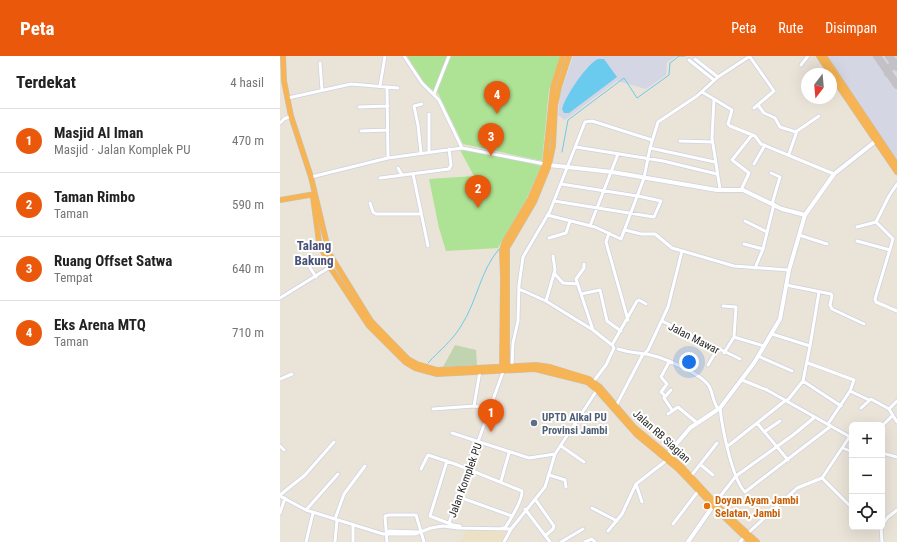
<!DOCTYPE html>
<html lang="id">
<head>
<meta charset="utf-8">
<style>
	:root { --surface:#fff; --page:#f6f6f6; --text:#222; --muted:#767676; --line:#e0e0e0; --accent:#ea580c }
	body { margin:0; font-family:"Roboto Condensed",sans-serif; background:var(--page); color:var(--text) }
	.controls { position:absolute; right:12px; bottom:12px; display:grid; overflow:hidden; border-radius:6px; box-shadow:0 4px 16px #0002 }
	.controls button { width:36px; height:36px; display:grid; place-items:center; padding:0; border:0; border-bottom:1px solid var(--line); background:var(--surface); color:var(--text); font:20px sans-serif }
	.compass { position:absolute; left:521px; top:12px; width:36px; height:36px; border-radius:50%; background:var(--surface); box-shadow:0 4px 16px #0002; rotate:196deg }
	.you { position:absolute; left:409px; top:306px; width:14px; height:14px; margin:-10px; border:3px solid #fff; border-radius:50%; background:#1a73e8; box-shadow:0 0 0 6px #1a73e833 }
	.badge { display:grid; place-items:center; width:26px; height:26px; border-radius:50%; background:var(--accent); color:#fff; font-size:13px; font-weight:700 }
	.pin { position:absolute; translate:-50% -33px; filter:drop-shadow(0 1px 2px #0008) }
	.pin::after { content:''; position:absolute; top:21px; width:14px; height:12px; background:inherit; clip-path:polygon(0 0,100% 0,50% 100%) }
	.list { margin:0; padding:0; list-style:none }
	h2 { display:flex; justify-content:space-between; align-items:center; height:52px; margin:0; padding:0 16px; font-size:17px }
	h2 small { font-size:13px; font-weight:400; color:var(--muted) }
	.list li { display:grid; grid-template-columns:26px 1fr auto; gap:12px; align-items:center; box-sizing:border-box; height:64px; padding:0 16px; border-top:1px solid var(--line) }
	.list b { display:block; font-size:15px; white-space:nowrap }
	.list p { margin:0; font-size:13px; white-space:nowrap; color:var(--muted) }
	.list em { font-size:13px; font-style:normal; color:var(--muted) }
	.icon { flex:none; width:22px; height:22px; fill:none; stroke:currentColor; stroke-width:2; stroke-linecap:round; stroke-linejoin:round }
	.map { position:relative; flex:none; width:617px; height:486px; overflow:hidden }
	header { display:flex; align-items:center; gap:24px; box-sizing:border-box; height:56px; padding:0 20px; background:var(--accent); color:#fff }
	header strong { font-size:19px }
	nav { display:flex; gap:22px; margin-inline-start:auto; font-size:14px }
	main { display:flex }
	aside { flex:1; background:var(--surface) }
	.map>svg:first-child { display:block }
	.education { fill:#ece0c7 }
	.airport { fill:#d4d7e3 }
	.green { fill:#aee294 }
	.cemetery { fill:#c1d4b0 }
	.water { fill:#6acbee }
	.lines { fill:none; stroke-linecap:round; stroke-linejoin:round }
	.stream { stroke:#6acbee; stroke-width:1 }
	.taxiway { stroke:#c3c1c5; stroke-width:8 }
	.minor-casing { stroke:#ced1e1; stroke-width:4.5 }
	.tertiary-casing { stroke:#ced1e1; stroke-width:5.5 }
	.trunk-casing { stroke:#c3c3c3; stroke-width:6 }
	.minor { stroke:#fff; stroke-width:3 }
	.tertiary { stroke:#fff; stroke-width:4 }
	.trunk { stroke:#f7b454; stroke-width:5 }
	.service-dot { fill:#5c6f8a; stroke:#fff; stroke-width:1.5 }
	.food-dot { fill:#e8710a; stroke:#fff; stroke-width:1.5 }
	.labels { text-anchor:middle; stroke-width:4; stroke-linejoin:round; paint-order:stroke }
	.street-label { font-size:11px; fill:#272727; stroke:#fff }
	.service-label { font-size:11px; font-weight:bold; fill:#4e5e75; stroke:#fff; text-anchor:start }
	.food-label { font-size:11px; font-weight:bold; fill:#c56008; stroke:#fff; text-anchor:start }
	.quarter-label { font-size:13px; font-weight:bold; fill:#485177; stroke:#fff }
</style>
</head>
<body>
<header>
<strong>Peta</strong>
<nav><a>Peta</a><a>Rute</a><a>Disimpan</a></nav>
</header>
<main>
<aside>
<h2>Terdekat<small>4 hasil</small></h2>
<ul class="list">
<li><span class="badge">1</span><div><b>Masjid Al Iman</b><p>Masjid · Jalan Komplek PU</p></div><em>470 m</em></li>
<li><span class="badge">2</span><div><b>Taman Rimbo</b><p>Taman</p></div><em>590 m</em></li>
<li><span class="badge">3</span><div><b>Ruang Offset Satwa</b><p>Tempat</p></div><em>640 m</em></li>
<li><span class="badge">4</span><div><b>Eks Arena MTQ</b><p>Taman</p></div><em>710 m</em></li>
</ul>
</aside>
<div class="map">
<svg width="617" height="486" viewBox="0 0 617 486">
	<rect width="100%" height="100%" fill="#eae3d8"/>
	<path class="education" d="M186,474l39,1h3l-6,11h-49l9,-2z"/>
	<path class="airport" d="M293,0h104l-10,6 -1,13 -20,14 -29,-8 -52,39 -7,-5 2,-20z
		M547,0h70v106z"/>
	<path class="green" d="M127,0h154l-12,34 -7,71 -79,-17 -25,-51 -12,-7z
		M180,94l39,5 42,11 -15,34 -28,48 -52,3 -7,-23 -10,-49 45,-3z"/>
	<path class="cemetery" d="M175,289l21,5 1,15 -34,2z"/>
	<path class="water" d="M318,3h6l13,18 -48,36h-5l-2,-4c3,-13 25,-45 36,-50z"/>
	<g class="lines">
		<path class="stream" d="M282,96l6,-32 56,-42 13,20 32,-23 1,-12 9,-7h6
			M148,307c11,-12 25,-23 33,-37 16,-24 19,-55 38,-77"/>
		<path class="taxiway" d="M597,0l20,29
			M609,0l8,11
			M608,17l1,-5 8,-5"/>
		<defs>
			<path id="minor" d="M124,0l18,27 17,17 23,48
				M470,1l24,34 -20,17
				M415,3l23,18
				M409,4l25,20
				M40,7l2,27
				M521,9l7,-9
				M100,30l5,-30
				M107,31l1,71
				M422,36l12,7 -2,39 8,51
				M154,38l15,-38
				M8,42l63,-14 47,4
				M434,43l18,11 -4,14 2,2 25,10 6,8 73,30
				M478,49l6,8 11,5 5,9 16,5
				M79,51l29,-1
				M149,58v37
				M0,67l4,-4 7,-3
				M81,75l27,-1
				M400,85l32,1
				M296,91l87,14 54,13
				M370,92l65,14
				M141,97l-3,-28 -4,-19 8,-2
				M509,98l8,-23 22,-15
				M474,108l11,-19
				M118,112l4,7
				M491,117l9,4 -8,27
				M133,118l15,72
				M31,121l77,-19 74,-10 83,16
				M100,122l69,-9 2,-4 -2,-16
				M281,128l76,12
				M617,128l-8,12 -13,26 17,17 -18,60 1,3 21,9
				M461,134l8,-17 -17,-13 20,-25
				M274,145l100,16 7,-16 -23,-5
				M90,147l3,9 3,2h44
				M267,159l48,12 26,12 23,-61 6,-30 8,-26 39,-26 21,-19 32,-21
				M465,165l22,11
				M310,170l28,-72
				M577,171l19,-5
				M345,174l16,4h14l17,14 62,18 55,4
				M329,177l-3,9 22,78
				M519,179l28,9
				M269,182l17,-5 4,-12
				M577,185l33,9
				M464,188l19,5
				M27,207l9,14
				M304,208v4l-8,11 17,51
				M475,212l8,-19 11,-45
				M274,217l9,10 15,1
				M506,229l45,9 1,2 -2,9 2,4 32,15
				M239,233l27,12 47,29 19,15 25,-44 2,-1 7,4
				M301,238l19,-4 7,31 14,10
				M0,242l50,-31
				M266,245l9,-31 -2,-14
				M443,250l13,1 -2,30
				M382,265l78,38
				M492,278l38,12 9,-54
				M338,293c12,4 17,3 28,5 14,2 55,19 63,32 4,7 4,16 9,23
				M444,297l10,-16 30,9
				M478,300l34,15
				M528,307l46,17 -4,11 19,9
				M428,309l9,-15
				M232,310l1,-23 5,-22 1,-36 4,-28 27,-46 35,-89 7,-1 60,19
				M0,323l12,-5
				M462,324l25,10 85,48
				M523,325l38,25
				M313,326l13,-17 8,-17 -2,-3
				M391,334l-7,8 8,12
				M385,340l-4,-4 6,-8 -6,-7 8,-15
				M506,344l-29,23 31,37
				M507,345l16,-20 7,-35
				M194,350l6,-35
				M336,350l26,-50 6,-6 20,-43 14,-56
				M440,352c2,19 12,71 25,84l86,-66
				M581,352l10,-9 18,10 8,13
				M153,353l41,-3 17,3
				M609,353l8,-8
				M388,358l10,-7 18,15
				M548,368l22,-33
				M602,370l10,-10
				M484,376l16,-11
				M172,377l77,25 26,-4
				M0,390l4,4
				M281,390l23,16
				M448,390l29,-23
				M563,392l9,4
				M602,397l15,4
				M167,405l-17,55 23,9 7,1
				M421,409l12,10
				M141,413l7,-14 27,9 67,27c1,9 -12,29 -17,37h-3
				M269,419l16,5 1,7
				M411,420l26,-33
				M542,422l30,30
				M221,425l8,-28
				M356,428l6,18
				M0,439l25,-20 29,-33
				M0,440l26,14 77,24h32l16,-6 12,-2 15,2 53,1 34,-42 10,-33 42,-64
				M179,441l53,19
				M255,443l19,27 -1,3 -7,6
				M435,447l21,-27 57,-41 22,-18
				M312,452l25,13
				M245,453l25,33
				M26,454l32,-36
				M0,457l5,-15
				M55,463l9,-25 21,-28
				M169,467l55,-154
				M393,468l26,-34
				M602,469l6,-8 9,-7
				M601,471l1,15
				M328,475l14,-17 14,-30 31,-24
				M106,478l3,-3 31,1
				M467,478l50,-46 25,-10 28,-42
				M26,486l7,-29
				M55,486l2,-22
				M73,486v-16
				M107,486l-2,-26 4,-1h27l8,27
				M224,486l7,-13
				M281,486l22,-13
				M305,486l7,-3 3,3
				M460,486l4,-5"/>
			<path id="tertiary" d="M269,109l63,7 105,18h26l39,19 23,6
				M387,399l23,-27 30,-20 34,-45 26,-44 9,-49 16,-55 29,-41 43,-34
				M408,486l25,-36"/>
			<path id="trunk" d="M3,0l1,25 7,35 20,61 18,76 42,68 37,38 9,5 20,6 99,-5 14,2 39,12 11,8 34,40 47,39 41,44 35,32
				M539,0l12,18
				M544,0l73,109
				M551,19l66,97
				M33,141l6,45 11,25 39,59 36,36 10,6 22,6 98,-5 52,13 10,8 40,45 41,34 42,44 30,29
				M0,144l35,-6
				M222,312l1,-90 -1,-28 3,-9 25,-42 15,-35 8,-77 10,-31
				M227,312v-120l27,-46 15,-37 4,-19 2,-40 4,-19 10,-31"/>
		</defs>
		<use href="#minor" class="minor-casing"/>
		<use href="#tertiary" class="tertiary-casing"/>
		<use href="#trunk" class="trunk-casing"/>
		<use href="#minor" class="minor"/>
		<use href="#tertiary" class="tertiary"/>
		<use href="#trunk" class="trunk"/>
	</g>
	<circle class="service-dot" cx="254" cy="367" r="4"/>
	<circle class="food-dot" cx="427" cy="450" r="4"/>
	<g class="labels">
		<g class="street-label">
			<text transform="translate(414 282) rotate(27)" y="4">Jalan Mawar</text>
			<text transform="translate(382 380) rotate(42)" y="4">Jalan RB Siagian</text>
			<text transform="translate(185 424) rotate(-70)" y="4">Jalan Komplek PU</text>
		</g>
		<g class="service-label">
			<text x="262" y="365">UPTD Alkal PU<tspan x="262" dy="13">Provinsi Jambi</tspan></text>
		</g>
		<g class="food-label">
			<text x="435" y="448">Doyan Ayam Jambi<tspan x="435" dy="13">Selatan, Jambi</tspan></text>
		</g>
		<g class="quarter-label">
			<text x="34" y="194">Talang<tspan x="34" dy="15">Bakung</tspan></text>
		</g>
	</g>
</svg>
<div class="controls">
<button>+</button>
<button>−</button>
<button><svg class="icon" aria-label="locate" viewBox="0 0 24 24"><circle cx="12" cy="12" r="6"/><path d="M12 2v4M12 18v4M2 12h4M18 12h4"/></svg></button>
</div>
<svg class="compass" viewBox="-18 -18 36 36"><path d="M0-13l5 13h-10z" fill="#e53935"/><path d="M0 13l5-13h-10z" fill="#767676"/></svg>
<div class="you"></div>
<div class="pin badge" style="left:211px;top:376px">1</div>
<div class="pin badge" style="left:198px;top:152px">2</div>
<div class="pin badge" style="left:211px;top:100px">3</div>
<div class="pin badge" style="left:217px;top:58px">4</div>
</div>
</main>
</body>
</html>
